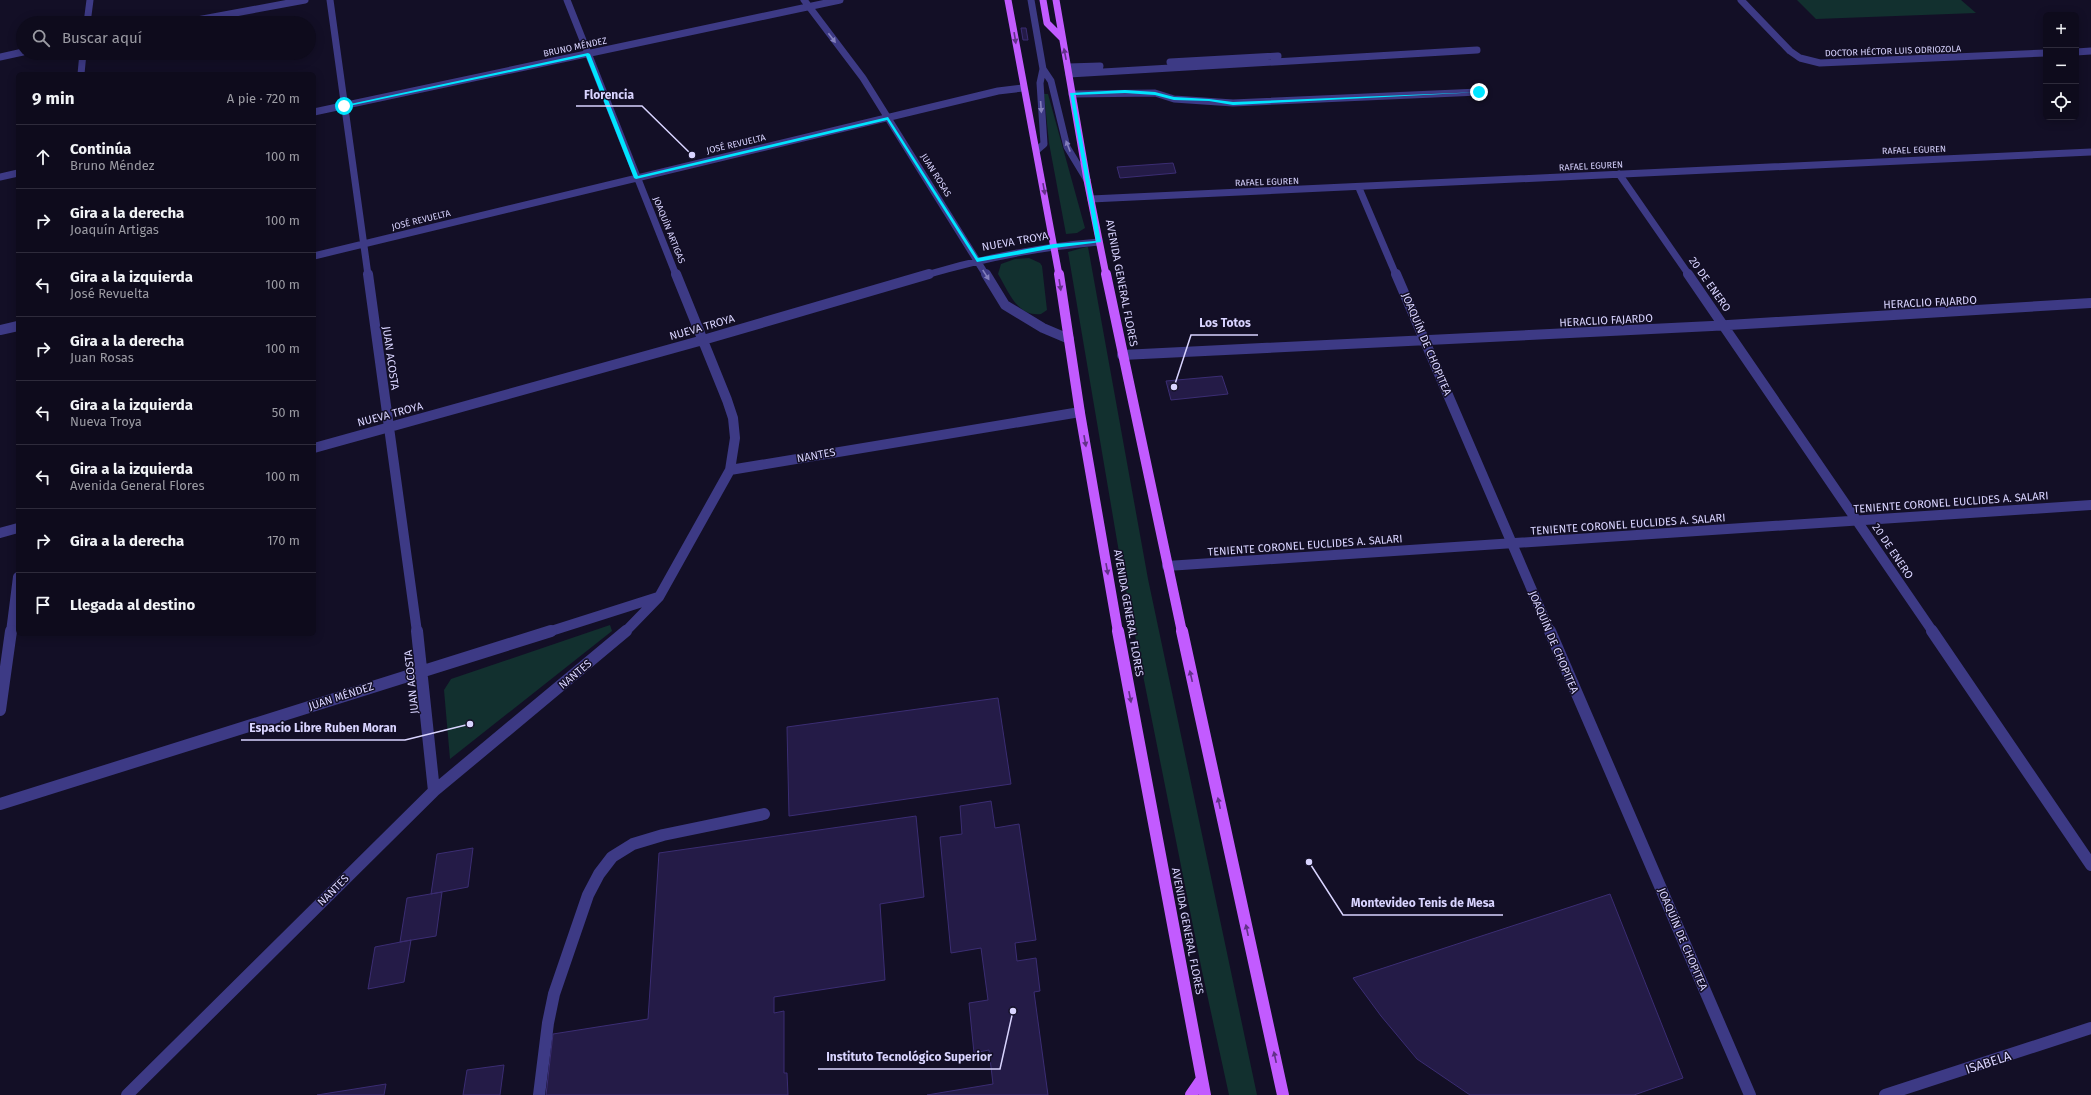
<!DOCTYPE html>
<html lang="es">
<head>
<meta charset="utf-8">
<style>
	:root { --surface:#0e0b1c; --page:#171425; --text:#f1f3f6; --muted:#9b9ba3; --line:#2e2b3b }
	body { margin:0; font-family:"Fira Sans",sans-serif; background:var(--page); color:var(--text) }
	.controls { position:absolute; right:12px; top:12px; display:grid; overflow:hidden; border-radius:6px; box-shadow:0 2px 10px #0003 }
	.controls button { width:36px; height:36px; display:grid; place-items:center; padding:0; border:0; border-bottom:1px solid var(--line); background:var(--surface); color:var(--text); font:20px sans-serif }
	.stop { position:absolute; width:12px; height:12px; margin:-9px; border:3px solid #00e5ff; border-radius:50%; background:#fff }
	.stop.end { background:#00e5ff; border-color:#fff; box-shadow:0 1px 4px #0008 }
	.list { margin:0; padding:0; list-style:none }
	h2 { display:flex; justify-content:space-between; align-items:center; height:52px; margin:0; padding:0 16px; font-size:17px }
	h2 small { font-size:13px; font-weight:400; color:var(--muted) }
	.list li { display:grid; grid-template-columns:26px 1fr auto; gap:12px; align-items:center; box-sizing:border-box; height:64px; padding:0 16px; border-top:1px solid var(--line) }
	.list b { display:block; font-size:15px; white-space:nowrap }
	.list p { margin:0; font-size:13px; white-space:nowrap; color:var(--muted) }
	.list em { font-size:13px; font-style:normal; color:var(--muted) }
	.icon { flex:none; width:22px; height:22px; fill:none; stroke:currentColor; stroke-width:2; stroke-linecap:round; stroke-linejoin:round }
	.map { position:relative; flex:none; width:2091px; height:1095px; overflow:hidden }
	.search { position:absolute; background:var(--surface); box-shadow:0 2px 10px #0003; left:16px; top:16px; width:300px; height:44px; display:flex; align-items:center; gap:10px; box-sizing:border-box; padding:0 14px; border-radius:22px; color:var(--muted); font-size:15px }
	.panel { position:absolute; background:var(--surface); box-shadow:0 2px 10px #0003; left:16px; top:72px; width:300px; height:564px; border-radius:6px }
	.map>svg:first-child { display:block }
	.green { fill:#12302f }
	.building { fill:#241b47; stroke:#3b2d73 }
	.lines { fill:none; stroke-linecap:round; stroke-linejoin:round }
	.minor-far2 { stroke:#3d3a85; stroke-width:7 }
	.minor-far1 { stroke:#3d3a85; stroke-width:10 }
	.minor { stroke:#3d3a85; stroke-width:12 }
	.major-far2 { stroke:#c25bff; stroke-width:7 }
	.major-far1 { stroke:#c25bff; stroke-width:10 }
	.major { stroke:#c25bff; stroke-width:12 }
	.oneway { fill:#837fbc }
	.oneway2 { fill:#623188 }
	.route { fill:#00e5ff }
	.labels { text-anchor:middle; stroke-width:3; stroke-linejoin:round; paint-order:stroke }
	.far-street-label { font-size:9px; fill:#d9d4ff; stroke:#130f26 }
	.street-label { font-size:11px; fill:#d9d4ff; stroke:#130f26 }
	.near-street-label { font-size:13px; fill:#d9d4ff; stroke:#130f26 }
	.leader { fill:none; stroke:#d9d4ff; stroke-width:1.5 }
	.callout-dot { fill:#d9d4ff; stroke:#130f26; stroke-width:1.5 }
	.callout-label { font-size:12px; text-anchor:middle; font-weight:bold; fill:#d9d4ff; stroke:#130f26; stroke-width:3; stroke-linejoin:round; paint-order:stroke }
</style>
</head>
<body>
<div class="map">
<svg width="2091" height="1095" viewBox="0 0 2091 1095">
	<rect width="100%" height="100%" fill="#130f26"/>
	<path class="green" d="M1797,0h164l15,13 -160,6z
		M1044,94h4l37,134 -8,5 -11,1 -17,-91z
		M1086,247h2l60,332 109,516h-28l-27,-124 -80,-401 -54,-318z
		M1029,258l11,5 2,3 5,44 -6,4c-24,3 -32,-22 -43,-40l3,-10 14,-5z
		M610,625l2,6 -162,128 -6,-69 7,-11z"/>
	<path class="building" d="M1021,28h5l2,12h-5z
		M1173,163l3,10 -56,5 -3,-11z
		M1222,376l6,18 -57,6 -5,-19z
		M998,698l13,86 -222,32 -2,-89z
		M991,801l4,27 24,-4 17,116 -21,3 2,18 19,-3 4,33 -6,1 14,103h-121l66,-11 -4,-34 -15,3 -5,-50 19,-3 -7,-52 -30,5 -11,-116 22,-3 -2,-28z
		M916,816l8,81 -44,7 5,76 -111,17v16l10,-2v62h3l1,22h-242l7,-61 95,-15 11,-166z
		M473,848l-5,39 -37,7 6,-40z
		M442,892l-6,44 -36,6 7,-44z
		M1610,894l73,184 -49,17h-164l-53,-36 -36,-43 -28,-38z
		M411,940l-7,42 -36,7 7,-42z
		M504,1065l-4,30h-37l4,-25z
		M386,1084l-2,11h-67z"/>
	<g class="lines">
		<path class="minor-far2" d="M330,0l38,275
			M567,0l109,275
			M804,0l59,78 123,197
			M1031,0l12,69 -3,14 4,61 -7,6
			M1741,0l49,51 10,7 20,5 226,-10
			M87,23l3,-23
			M181,23l124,-23
			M2076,52l15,-1
			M0,57l23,-5
			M1170,62l108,-6
			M1068,67l32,-1
			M1043,69l8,12 16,66 20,33
			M81,74l2,-21
			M1069,74l408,-24
			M1072,94l83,-1 19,6 59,4 246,-11
			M314,112l526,-112
			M1619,174l70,101
			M0,177l18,-4
			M1359,188l37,87
			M1091,199l1000,-47
			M314,256l684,-165 25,-3
			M926,275c57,-17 114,-28 173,-33"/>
		<path class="minor-far1" d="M368,274l49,358
			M986,274l19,31 38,23 26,11
			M1396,274l154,358
			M1688,274l245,358
			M0,330l18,-4
			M1122,355l590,-29 379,-23
			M314,448l389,-108 226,-66
			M730,470l350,-58
			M0,533l18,-5
			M1167,566l924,-61
			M11,632l7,-55
			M548,632l110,-35
			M625,632l34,-35 71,-127 5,-32 -2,-20 -6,-18 -51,-126"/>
		<path class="minor" d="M417,631l17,160
			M1550,631l200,464
			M1932,631l159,234
			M0,710l11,-79
			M0,804l551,-173
			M127,1095l307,-304 192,-160
			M539,1095l9,-72 6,-29 34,-99 11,-21 13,-17 21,-13 30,-9 101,-21
			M1885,1095l206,-67"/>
		<path class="major-far2" d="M1008,0l51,275
			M1043,0l4,23 15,15
			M1056,0l31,180 19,95"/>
		<path class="major-far1" d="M1059,274l21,139 38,219
			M1106,274l76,358"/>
		<path class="major" d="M1118,631l87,464
			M1182,631l101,464
			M1191,1095l11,-16"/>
	</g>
	<defs><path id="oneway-solid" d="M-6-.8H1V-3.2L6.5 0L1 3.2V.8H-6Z"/></defs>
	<g class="oneway">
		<use href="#oneway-solid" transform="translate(832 38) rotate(53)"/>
		<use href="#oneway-solid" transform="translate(1041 107) rotate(86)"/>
		<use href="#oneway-solid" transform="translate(1068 146) rotate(-111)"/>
		<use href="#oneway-solid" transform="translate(986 275) rotate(57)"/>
	</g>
	<g class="oneway2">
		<use href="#oneway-solid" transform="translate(1015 38) rotate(81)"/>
		<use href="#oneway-solid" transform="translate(1065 54) rotate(-101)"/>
		<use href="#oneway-solid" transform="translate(1044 189) rotate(80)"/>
		<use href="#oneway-solid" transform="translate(1060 285) rotate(81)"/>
		<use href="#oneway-solid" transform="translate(1085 441) rotate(80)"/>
		<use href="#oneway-solid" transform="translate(1107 569) rotate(80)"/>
		<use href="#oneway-solid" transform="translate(1191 676) rotate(-103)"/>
		<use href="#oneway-solid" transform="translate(1130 697) rotate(79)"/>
		<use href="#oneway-solid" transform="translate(1219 803) rotate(-102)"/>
		<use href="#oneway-solid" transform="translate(1247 930) rotate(-102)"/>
		<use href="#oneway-solid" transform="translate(1275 1057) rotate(-102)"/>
	</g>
	<path class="route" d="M588,53l2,1 48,122 250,-59 90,141 76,-14 42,-3 -26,-148 55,-3 30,2 19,5 35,2 24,3 248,-10 -248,13 -24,-4 -35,-1 -19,-5 -30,-2 -51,2 27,147 -47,6 -77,14 -90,-142 -251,59 -2,-1 -48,-122 -242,51 -3,-1z"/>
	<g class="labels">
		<g class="far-street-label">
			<text transform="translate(575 47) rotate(-12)" y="3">BRUNO MÉNDEZ</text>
			<text transform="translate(1893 51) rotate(-2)" y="3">DOCTOR HÉCTOR LUIS ODRIOZOLA</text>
			<text transform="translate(736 144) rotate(-13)" y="3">JOSÉ REVUELTA</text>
			<text transform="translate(1914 150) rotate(-2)" y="3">RAFAEL EGUREN</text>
			<text transform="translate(1591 166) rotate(-3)" y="3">RAFAEL EGUREN</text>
			<text transform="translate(936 175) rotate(58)" y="3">JUAN ROSAS</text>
			<text transform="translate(1267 182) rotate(-2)" y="3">RAFAEL EGUREN</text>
			<text transform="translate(421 220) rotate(-14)" y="3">JOSÉ REVUELTA</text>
			<text transform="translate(669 230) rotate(68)" y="3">JOAQUÍN ARTIGAS</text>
		</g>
		<g class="street-label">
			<text transform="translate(1015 241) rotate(-10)" y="4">NUEVA TROYA</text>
			<text transform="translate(1122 283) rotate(79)" y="4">AVENIDA GENERAL FLORES</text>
			<text transform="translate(1710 284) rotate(55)" y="4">20 DE ENERO</text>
			<text transform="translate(1930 302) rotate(-3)" y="4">HERACLIO FAJARDO</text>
			<text transform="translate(1606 320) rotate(-3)" y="4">HERACLIO FAJARDO</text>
			<text transform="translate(702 327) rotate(-16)" y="4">NUEVA TROYA</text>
			<text transform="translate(1427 344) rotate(67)" y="4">JOAQUÍN DE CHOPITEA</text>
			<text transform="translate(391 358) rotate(82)" y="4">JUAN ACOSTA</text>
			<text transform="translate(390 414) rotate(-15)" y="4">NUEVA TROYA</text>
			<text transform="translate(816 455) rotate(-10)" y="4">NANTES</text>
			<text transform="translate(1951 502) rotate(-4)" y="4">TENIENTE CORONEL EUCLIDES A. SALARI</text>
			<text transform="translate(1628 524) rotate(-4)" y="4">TENIENTE CORONEL EUCLIDES A. SALARI</text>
			<text transform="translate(1305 545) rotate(-4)" y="4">TENIENTE CORONEL EUCLIDES A. SALARI</text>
			<text transform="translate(1893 551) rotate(56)" y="4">20 DE ENERO</text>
			<text transform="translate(1129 613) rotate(80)" y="4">AVENIDA GENERAL FLORES</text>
			<text transform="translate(1554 642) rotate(67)" y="4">JOAQUÍN DE CHOPITEA</text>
			<text transform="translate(575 674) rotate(-40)" y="4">NANTES</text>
			<text transform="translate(411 682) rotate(-96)" y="4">JUAN ACOSTA</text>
			<text transform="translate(341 696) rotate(-18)" y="4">JUAN MÉNDEZ</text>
			<text transform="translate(333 890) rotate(-45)" y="4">NANTES</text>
			<text transform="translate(1188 931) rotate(79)" y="4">AVENIDA GENERAL FLORES</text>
			<text transform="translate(1683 939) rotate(67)" y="4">JOAQUÍN DE CHOPITEA</text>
		</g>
		<g class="near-street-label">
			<text transform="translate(1988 1062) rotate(-18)" y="5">ISABELA</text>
		</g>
	</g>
	<path class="leader" d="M692 155L642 106H576M1174 387L1191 335H1258M470 724L405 740H241M1309 862L1343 915H1503M1013 1011L1000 1069H818"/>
	<g class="callout-dot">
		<circle cx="692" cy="155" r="4"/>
		<circle cx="1174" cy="387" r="4"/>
		<circle cx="470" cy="724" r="4"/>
		<circle cx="1309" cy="862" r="4"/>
		<circle cx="1013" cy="1011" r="4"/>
	</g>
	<g class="callout-label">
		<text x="609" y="99">Florencia</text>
		<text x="1225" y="327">Los Totos</text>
		<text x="323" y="732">Espacio Libre Ruben Moran</text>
		<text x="1423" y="907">Montevideo Tenis de Mesa</text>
		<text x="909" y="1061">Instituto Tecnológico Superior</text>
	</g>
</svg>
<div class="controls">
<button>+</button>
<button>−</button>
<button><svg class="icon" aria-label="locate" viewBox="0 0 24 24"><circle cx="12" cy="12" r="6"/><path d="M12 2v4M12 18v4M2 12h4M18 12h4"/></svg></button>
</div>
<div class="stop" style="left:344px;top:106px"></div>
<div class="stop end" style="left:1479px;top:92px"></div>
<div class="search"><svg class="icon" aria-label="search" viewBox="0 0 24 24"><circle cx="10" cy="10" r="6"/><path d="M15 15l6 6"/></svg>Buscar aquí</div>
<section class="panel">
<h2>9 min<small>A pie · 720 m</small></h2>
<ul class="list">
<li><svg class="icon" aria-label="ahead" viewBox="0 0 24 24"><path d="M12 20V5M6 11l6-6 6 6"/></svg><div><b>Continúa</b><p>Bruno Méndez</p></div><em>100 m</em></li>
<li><svg class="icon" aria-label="right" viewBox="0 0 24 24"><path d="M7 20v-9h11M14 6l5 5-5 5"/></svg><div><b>Gira a la derecha</b><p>Joaquín Artigas</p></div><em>100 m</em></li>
<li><svg class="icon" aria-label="left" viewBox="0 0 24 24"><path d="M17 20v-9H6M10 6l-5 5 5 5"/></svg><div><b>Gira a la izquierda</b><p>José Revuelta</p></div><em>100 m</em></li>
<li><svg class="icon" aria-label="right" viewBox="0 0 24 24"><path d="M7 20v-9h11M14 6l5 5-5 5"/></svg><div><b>Gira a la derecha</b><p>Juan Rosas</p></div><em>100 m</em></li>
<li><svg class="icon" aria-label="left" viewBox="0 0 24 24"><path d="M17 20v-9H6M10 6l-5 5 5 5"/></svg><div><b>Gira a la izquierda</b><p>Nueva Troya</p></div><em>50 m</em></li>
<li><svg class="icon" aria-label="left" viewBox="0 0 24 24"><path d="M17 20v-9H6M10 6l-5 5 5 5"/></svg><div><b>Gira a la izquierda</b><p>Avenida General Flores</p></div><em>100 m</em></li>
<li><svg class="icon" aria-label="right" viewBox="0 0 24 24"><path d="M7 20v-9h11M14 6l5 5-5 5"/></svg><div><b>Gira a la derecha</b></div><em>170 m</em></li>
<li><svg class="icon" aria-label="arrive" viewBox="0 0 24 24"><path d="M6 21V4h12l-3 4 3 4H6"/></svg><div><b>Llegada al destino</b></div></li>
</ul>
</section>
</div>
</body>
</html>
